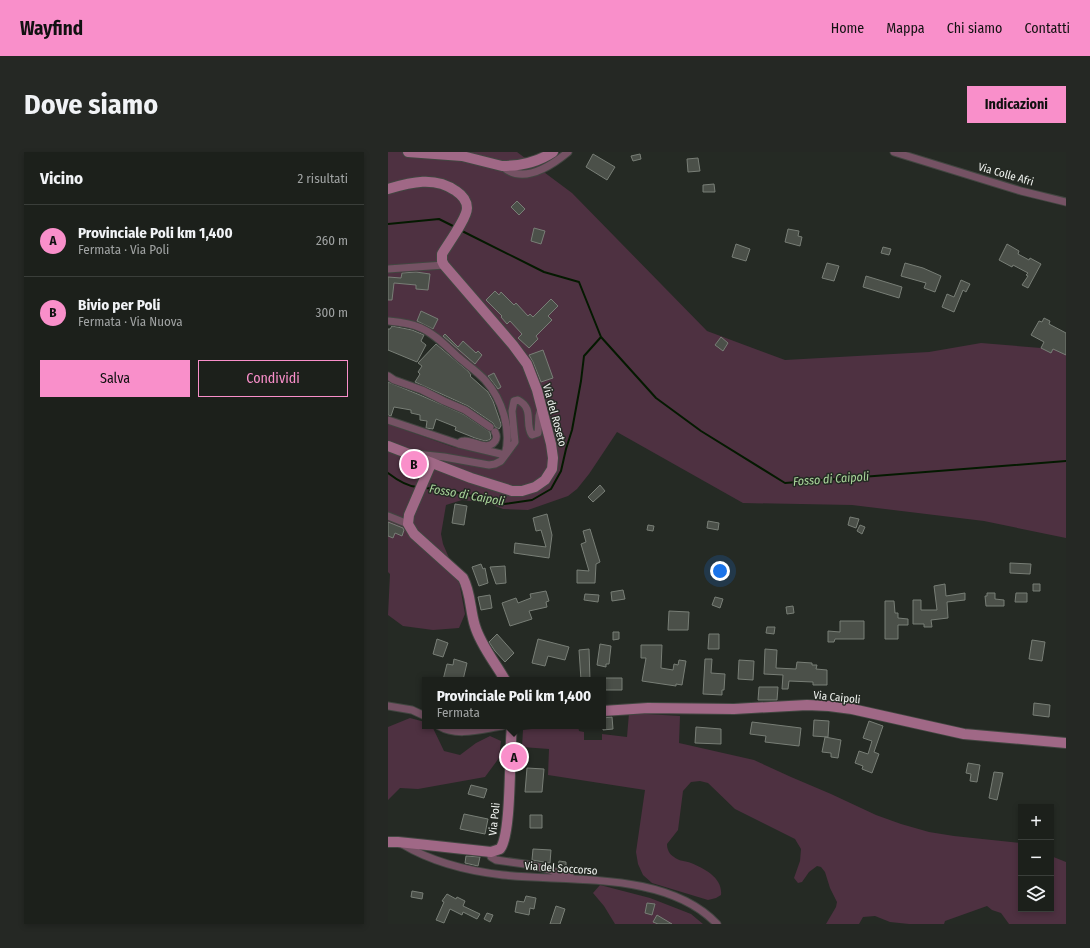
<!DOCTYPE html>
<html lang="it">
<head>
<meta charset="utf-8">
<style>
	:root { --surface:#1c201b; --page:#252824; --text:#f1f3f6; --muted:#a0a3a3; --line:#3a3e3a; --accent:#f98fca }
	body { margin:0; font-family:"Fira Sans Condensed",sans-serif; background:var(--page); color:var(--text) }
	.controls { position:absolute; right:12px; bottom:12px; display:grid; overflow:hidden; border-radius:0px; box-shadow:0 2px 6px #0003 }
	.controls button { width:36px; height:36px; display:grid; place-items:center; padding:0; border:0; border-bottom:1px solid var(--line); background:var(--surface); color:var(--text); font:20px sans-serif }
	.you { position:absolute; left:332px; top:419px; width:14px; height:14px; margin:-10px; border:3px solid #fff; border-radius:50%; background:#1a73e8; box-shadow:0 0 0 6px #1a73e833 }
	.badge { display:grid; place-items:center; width:26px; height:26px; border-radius:50%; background:var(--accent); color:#111; font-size:13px; font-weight:700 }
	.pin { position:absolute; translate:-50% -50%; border:2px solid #fff; box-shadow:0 1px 4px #0006 }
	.popup { position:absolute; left:34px; top:525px; width:184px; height:52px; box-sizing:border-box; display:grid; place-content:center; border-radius:0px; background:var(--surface); filter:drop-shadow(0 1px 3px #0005); font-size:13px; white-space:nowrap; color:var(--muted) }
	.popup b { font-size:15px; color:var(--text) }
	.popup::after { content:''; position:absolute; left:50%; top:100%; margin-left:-8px; border:8px solid transparent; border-top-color:var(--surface) }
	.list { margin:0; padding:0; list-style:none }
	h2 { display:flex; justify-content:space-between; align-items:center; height:52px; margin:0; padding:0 16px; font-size:17px }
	h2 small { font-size:13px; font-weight:400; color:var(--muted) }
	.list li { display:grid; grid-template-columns:26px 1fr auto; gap:12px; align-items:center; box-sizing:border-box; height:72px; padding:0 16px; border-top:1px solid var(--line) }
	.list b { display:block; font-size:15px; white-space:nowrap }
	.list p { margin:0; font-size:13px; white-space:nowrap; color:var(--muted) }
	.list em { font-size:13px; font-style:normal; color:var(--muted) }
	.actions { display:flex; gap:8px; padding:12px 16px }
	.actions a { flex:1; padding:9px 0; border:1px solid var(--accent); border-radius:0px; text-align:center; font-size:14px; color:var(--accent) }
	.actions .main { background:var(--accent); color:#111 }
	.icon { flex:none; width:22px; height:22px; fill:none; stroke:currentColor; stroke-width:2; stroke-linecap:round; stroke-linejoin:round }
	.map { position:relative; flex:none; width:678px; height:772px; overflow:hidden; border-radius:0px }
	header { display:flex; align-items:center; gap:24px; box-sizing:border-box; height:56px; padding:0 20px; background:var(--accent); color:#111 }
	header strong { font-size:19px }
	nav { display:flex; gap:22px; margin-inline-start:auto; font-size:14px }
	.intro { display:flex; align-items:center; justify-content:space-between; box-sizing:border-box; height:96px; padding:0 24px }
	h1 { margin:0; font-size:28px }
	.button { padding:10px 18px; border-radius:0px; background:var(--accent); color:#111; font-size:14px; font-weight:700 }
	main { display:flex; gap:24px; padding:0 24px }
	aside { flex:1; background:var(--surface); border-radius:0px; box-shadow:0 2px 6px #0003 }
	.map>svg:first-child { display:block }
	.green { fill:#4e3141 }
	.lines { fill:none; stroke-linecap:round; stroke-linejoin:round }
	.stream { stroke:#041900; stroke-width:2 }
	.building { fill:#4b5049; stroke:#787e76 }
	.street-casing { stroke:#424641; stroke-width:9 }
	.secondary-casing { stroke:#424641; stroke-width:12 }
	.street { stroke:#755264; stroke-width:7 }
	.secondary { stroke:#a06886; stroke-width:10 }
	.labels { text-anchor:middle; stroke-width:3; stroke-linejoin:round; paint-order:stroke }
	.street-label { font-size:11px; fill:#f1f4f0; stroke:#252a24 }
	.water-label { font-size:12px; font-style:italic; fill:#abd69b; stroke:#252a24 }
</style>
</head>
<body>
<header>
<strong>Wayfind</strong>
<nav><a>Home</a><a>Mappa</a><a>Chi siamo</a><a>Contatti</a></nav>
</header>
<div class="intro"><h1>Dove siamo</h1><a class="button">Indicazioni</a></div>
<main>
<aside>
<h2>Vicino<small>2 risultati</small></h2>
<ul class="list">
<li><span class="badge">A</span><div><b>Provinciale Poli km 1,400</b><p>Fermata · Via Poli</p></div><em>260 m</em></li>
<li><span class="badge">B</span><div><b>Bivio per Poli</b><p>Fermata · Via Nuova</p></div><em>300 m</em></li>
</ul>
<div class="actions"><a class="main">Salva</a><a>Condividi</a></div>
</aside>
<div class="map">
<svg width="678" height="772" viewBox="0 0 678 772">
	<rect width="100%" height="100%" fill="#252a24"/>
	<path class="green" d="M0,0h129l55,41 135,138 78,29 144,-8 52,-9 85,7v188l-82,-17 -132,-16 -109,-2 -126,-71 -28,42 -12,15 -9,7 -40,14 -25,-1 -15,-6 -26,-3 -16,5 -5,29 2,10 16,37 6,33 -6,14 -26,2 -30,-4 -15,-11 2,-41 -2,-2v-148l65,23 46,10 7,-4 1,-28 -17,-39 -58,-52 -44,-13z
		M241,561l51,3 -1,27 75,17 37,17 40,17 45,21 25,9 28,8 25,4 67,7v66h30v-53l15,6v62h-57l-8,-11 -9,-3 -5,-4 -42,15 -1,3h-35l-19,-2 -15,-6 -12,1 -4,7h-33l10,-17 1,-5 -7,-14 -5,-16 -4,-5 -4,-1 -8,6 -7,10 -4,1 -4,-5 6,-17 1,-12 -6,-10 -60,-30 -27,-26 -8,-2 -9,1 -8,9 -5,39 -11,14c0,5 2,10 7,13 4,4 12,4 17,6 14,6 32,15 30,32l-5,3 -8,2 -56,-17 -9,-8 -5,-11 -2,-12 9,-62 -97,-15 1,-26 -27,-2 1,-17 35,-4h20l1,5 5,1v8h18v-6l25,3z
		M22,566l15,4v4h7l12,25 16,4 16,-12 14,-7 11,5 -2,17 -14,19 -67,12 -18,-1 -12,12v-73z
		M212,733l50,13 41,16 12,10h-88l-11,-18 -11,-13z"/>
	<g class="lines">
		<path class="stream" d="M0,72l51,-5 16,8
			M72,78l84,42 35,10 22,55
			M0,321c9,7 18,13 29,14
			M35,336l20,1 61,15 28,-4 19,-11 10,-18 5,-22 6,-19 9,-49 3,-25 17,-19 55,61 45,33 84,52 281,-22"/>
	</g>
	<path class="building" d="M205,2l22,13 -8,13 -21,-13z
		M252,2l1,5 -8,2 -2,-5z
		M310,6l2,13 -12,1 -1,-13z
		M326,32l1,8h-12v-7z
		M129,49l8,8 -6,6 -8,-8z
		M146,76l11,3 -4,13 -10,-3z
		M400,77l11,2 -1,5 4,1 -2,9 -15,-4z
		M348,92l14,5 -4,12 -14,-4z
		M619,92l12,7 -1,3 11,6 1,-2 11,6 -13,24 -6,-3 6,-9 -2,-1 2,-2 -15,-8 -1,2 -13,-7z
		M495,95l8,2 -2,6 -8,-2z
		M439,111l12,3 -5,15 -12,-3z
		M517,111l18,5 18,8 -6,16 -11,-4 2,-5 -25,-7z
		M28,120l14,2 -2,16 -12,-1v-4l-22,-2 -2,17h-4v-23l13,1 1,-5z
		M478,124l36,11 -3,11 -36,-11z
		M573,128l9,4 -4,8 -3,-2 -9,22 -12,-5 5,-13 7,3z
		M107,139l4,4 2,-3 13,13 2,-2 12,13 2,-2 3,3 18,-18 7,7 -10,10 4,4 -16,16 2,3 -9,9 -11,-10 4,-4 -12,-13 -3,3 -6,-7 1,-1 -16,-16z
		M33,159l17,8 -5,10 -16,-8z
		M656,166l6,3 -1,3 17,9v22l-13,-6 -2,4 -10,-5 3,-6 -13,-7 8,-14 3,1z
		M4,174l20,4 12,5 -3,6 5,4 -9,17 -29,-12v-21h2z
		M57,182l13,13 5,-6 13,12 2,-2 4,4 -7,9 -32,-28z
		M333,185l7,6 -5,8 -8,-6z
		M48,192l32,27 3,4 -1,1 18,16 5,9 8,23v2l-2,3 -4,-2 -2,-4 -25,-17 -53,-24 5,-8 -2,-2 4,-6 -4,-3z
		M155,198l10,28 -12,4 -8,-20 -4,-7z
		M106,221l7,14 -3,2 -10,-13z
		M0,230l32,13 43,19 27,18 1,6 -2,2 -4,1 -10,-3 -20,-8 1,-3 -20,-8 -3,10 -7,-1 1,-7 -7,-1v-5l-9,-2v-3l-17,-3 -3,9 -3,-1z
		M212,333l5,6 -12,11 -5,-5z
		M67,352l12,2 -3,19 -12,-2z
		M159,362l5,21 -3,23 -35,-5 1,-10 31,4 -5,-17 -5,1 -3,-13z
		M462,365l9,2 -3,9 -8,-3z
		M320,369l11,2 -1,7 -11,-2z
		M0,370l15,6 1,2 -2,6 -7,-3 -2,5 -5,-2z
		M260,373l6,1 -1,5 -6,-1z
		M472,373l5,2 -3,7 -5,-3z
		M202,377l10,33 -4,2 -1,19h-18v-13l12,1 -8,-27 5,-2 -3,-11z
		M622,411l21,1 -1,10 -20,-1z
		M93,412l2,5 2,-1 3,15 -9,3 -7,-19z
		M117,414l1,17 -10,1 -6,-17z
		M557,432l1,12 19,-3v7l-18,2 1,16 -17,2 1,7h-8v-3h-11v-24h8v10h16l-3,-24z
		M645,432h7v7h-7z
		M235,438l2,9 -13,2 -1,-9z
		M158,439l3,10 -3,1 1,5 -18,4 3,8 -22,7 -8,-23 14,-5 2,5 13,-5 -1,-4z
		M599,441h8v6l9,1v6h-18l-1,-10h2z
		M628,441h11v9h-12z
		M197,442l14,1 -1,7 -14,-2z
		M102,443l2,13 -11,2 -3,-13z
		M327,445l8,2 -3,9 -8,-3z
		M497,449h9l1,12h3v5l10,1v6h-10v14h-13z
		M405,454l1,7 -7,1 -1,-7z
		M281,459l20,1 -1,18h-20z
		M452,469h24v18h-29l-1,3h-6v-11l12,1z
		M379,475h8l-1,7 -8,-1z
		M225,480h6v7l-6,1z
		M109,482l17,19 -9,9 -10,-11 -6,-9z
		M321,482h10v15h-11z
		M49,487l11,4 -5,14 -10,-3z
		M150,487l31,8 -4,13 -17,-4 -3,10 -13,-3z
		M644,488l13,2 -3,19 -13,-2z
		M212,492l11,2 -2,18h-3v3l-9,-2z
		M253,493h21l-1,23 12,2 1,-6 4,1 1,-5 7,1 -4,24 -6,-1v2l-34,-5 4,-23h-5z
		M201,497l1,31h-9l-2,-30z
		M377,497l12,1 -1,18 20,1 1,-7 15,1v2h5l-1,4 11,1v15h-14v-3l-24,-1 -1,8h-6l1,-14 -19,-1z
		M66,507l13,4 -4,17h-20l4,-16 6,1z
		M317,507h7l-1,14 14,1 -1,16h-2v5l-19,-1z
		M351,508l15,1 -1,19 -15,-1z
		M217,526h17v12h-17z
		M371,535h19l-1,13h-19z
		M646,551l16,2 -1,12 -16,-2z
		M224,565l1,12 -10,1v-12z
		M426,568l15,1 -1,16 -15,-1z
		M481,569l14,5 -9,26 5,2 -7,19 -10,-4 1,-3 -8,-3 4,-12 9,3 4,-13 -9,-3z
		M364,570l49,6 -2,18 -34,-4 1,-6 -16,-2z
		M308,575l25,2v15l-26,-1z
		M437,585l16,3 -3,18 -7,-1v-4l-9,-1z
		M580,611l12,2 -3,17 -7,-1 1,-7 -5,-1z
		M139,616l17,1 -2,23h-17z
		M606,620l9,1 -6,27 -8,-2z
		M83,633l16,4 -3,9 -16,-4z
		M76,662l24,5 -3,15 -25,-5z
		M142,663h12v13h-12z
		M145,697l18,1 -1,13 -18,-3z
		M78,704l14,1 -2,9 -13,-3z
		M171,709l7,1v8l-8,-3z
		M24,739l11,2 -1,6 -11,-2z
		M59,742l9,5 1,-2 8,4 -2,5 17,8 -3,5 -14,-7 -1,3 -12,-6 -6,14 -8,-3 8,-18 -2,-1z
		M138,744l10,2 -2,11 -4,-1 -1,7 -14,-3 2,-11 7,1z
		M259,751l8,1 -3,11 -7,-2z
		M168,754l9,3 -5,15h-10z
		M99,761l6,2 -3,7 -6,-3z
		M269,763l15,9h-14l-5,-2z"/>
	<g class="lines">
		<defs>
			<path id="street" d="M506,0l127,39 45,11
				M114,14c20,19 49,0 66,-14
				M0,117l56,-4
				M0,169c11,1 23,2 33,7 14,6 25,18 36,28 9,8 20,15 28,24 17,19 27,50 20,75
				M0,224l6,4 28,10 22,11 21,9 25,17
				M0,268l71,24 46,11
				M71,292c2,-2 1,-3 5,-3 10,-1 23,11 31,0 2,-3 2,-5 0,-9
				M28,302l28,3 45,8 6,-1 6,-3 14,-19 -3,-31 2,-10 4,-1c17,9 6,24 14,35l6,-2 1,-17 2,-7
				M0,364l20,8
				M0,554l24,4 13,6
				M51,574c18,11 43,3 63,0
				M14,692c30,18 66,27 101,31 66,7 164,-4 214,49
				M103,700v5l5,3 36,5 38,11"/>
			<path id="secondary" d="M20,0l54,4 40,10c18,0 36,-4 51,-14
				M0,37c23,-7 47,-13 68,2 6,4 11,10 11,17 0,10 -19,36 -25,46v7l2,4 69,80 14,19 10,26 14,54 2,14 -1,11 -7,11 -10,7 -13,4h-10l-41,-13 -83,-32
				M43,312l-22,51 -1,9 6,10 49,44c8,15 7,33 12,48 6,20 20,36 30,54
				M215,559l45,-3 86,1 73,-4 22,1 23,3 112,25 102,9
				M0,690h10l29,3 64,7 9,-3c12,-15 9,-98 12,-123"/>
		</defs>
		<use href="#street" class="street-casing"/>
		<use href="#secondary" class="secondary-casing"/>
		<use href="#street" class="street"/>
		<use href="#secondary" class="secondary"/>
	</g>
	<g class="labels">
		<g class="street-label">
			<text transform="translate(618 22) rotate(16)" y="4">Via Colle Afri</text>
			<text transform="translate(167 263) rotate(75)" y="4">Via del Roseto</text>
			<text transform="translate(449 545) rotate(6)" y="4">Via Caipoli</text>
			<text transform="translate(106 667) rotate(-84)" y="4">Via Poli</text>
			<text transform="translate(173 716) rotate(4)" y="4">Via del Soccorso</text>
		</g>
		<g class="water-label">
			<text transform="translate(443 327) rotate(-4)" y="4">Fosso di Caipoli</text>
			<text transform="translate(79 343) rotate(10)" y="4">Fosso di Caipoli</text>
		</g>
	</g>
</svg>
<div class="controls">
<button>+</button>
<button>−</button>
<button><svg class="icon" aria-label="layers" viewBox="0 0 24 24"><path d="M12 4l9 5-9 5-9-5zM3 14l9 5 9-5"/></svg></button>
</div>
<div class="you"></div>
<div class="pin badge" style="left:126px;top:605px">A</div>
<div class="popup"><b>Provinciale Poli km 1,400</b>Fermata</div>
<div class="pin badge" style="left:26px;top:312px">B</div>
</div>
</main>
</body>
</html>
